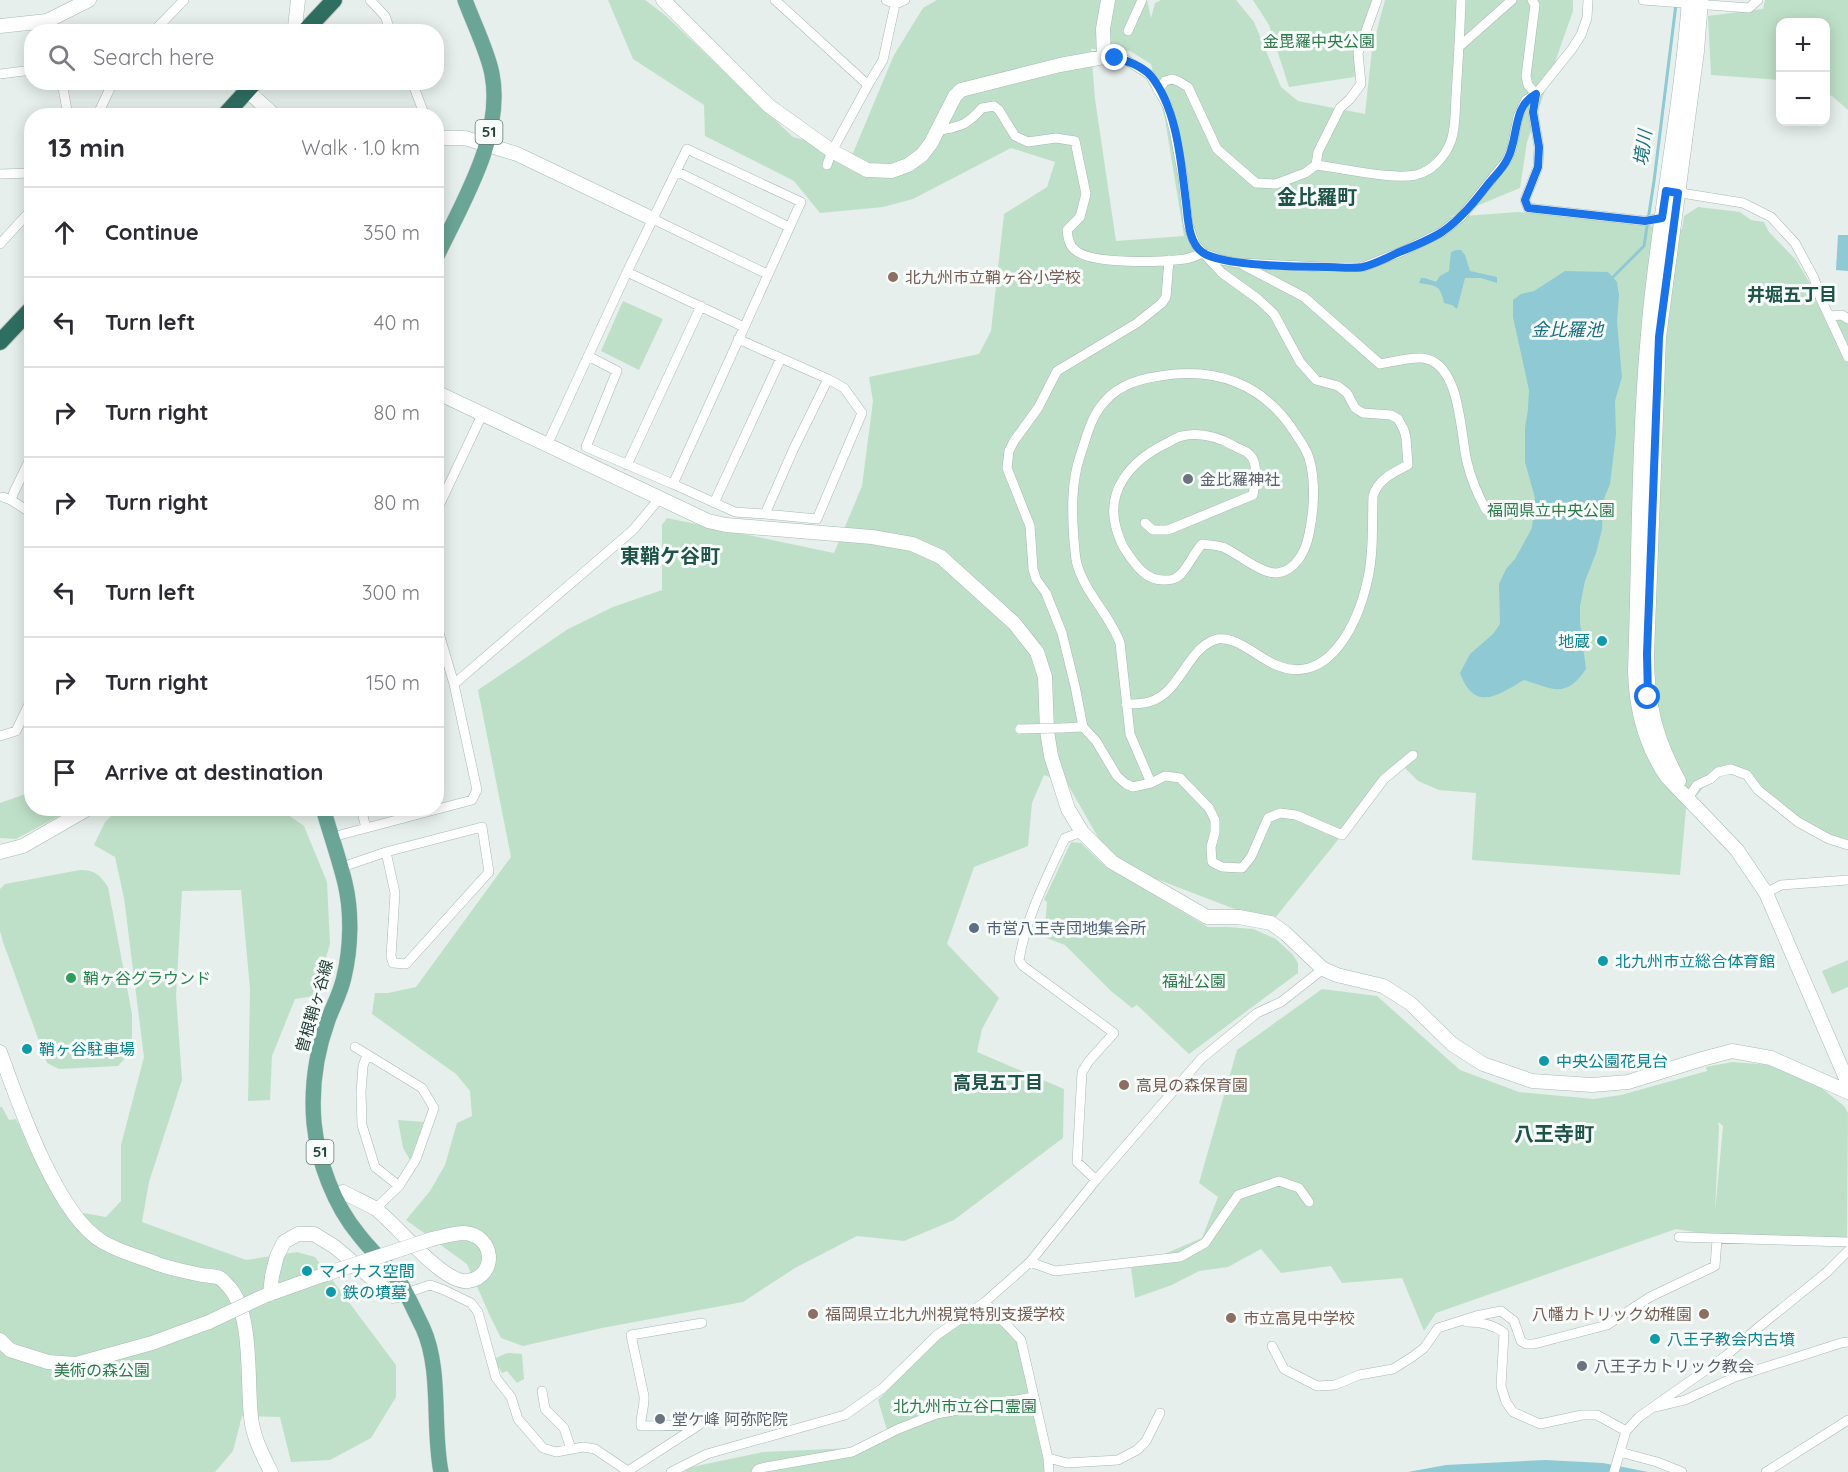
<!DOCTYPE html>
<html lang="en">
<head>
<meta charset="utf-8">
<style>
	:root { --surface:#fff; --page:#f2f2f3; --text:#2b2b33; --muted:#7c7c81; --line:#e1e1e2 }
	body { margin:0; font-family:Quicksand,"Noto Sans JP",sans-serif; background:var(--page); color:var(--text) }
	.controls { position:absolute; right:18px; top:18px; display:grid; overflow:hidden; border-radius:12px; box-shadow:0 3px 15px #0003 }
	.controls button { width:54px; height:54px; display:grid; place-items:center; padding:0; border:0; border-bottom:2px solid var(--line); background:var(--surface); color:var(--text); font:30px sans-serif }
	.stop { position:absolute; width:18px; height:18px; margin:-14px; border:4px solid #1a73e8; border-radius:50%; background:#fff }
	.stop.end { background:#1a73e8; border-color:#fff; box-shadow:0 2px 6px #0008 }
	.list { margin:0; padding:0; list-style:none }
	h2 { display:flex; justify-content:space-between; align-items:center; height:78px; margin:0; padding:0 24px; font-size:26px }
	h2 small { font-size:20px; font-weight:400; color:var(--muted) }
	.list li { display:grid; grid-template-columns:39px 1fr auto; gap:18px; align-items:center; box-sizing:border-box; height:90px; padding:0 24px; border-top:2px solid var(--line) }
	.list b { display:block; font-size:22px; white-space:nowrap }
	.list em { font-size:20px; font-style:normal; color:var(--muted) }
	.icon { flex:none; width:33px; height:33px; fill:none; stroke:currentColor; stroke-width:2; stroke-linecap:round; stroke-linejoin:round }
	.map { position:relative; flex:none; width:1848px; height:1472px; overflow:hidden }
	.search { position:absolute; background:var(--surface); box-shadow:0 3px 15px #0003; left:24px; top:24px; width:420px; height:66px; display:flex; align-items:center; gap:15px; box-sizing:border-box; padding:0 21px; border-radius:24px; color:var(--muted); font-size:22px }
	.panel { position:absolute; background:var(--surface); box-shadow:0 3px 15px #0003; left:24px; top:108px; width:420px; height:708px; border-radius:24px }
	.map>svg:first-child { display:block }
	.green { fill:#bfe0c8; fill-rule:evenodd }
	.water { fill:#8ec9d4 }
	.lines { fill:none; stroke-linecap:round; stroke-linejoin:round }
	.stream { stroke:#8ec9d4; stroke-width:3 }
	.street-casing { stroke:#a8b8b2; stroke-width:10 }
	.secondary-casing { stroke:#a4bbb3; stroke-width:15 }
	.primary-casing { stroke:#c2cac8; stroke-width:16 }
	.highway-casing { stroke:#c2cac8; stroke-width:18 }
	.street { stroke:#fff; stroke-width:9 }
	.secondary { stroke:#fff; stroke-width:14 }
	.primary { stroke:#6aa596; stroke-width:15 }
	.highway { stroke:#2f6f62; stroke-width:16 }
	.street-bridge-casing { stroke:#a8b8b2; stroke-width:10; stroke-linecap:butt }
	.secondary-bridge-casing { stroke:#a4bbb3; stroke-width:15; stroke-linecap:butt }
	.street-bridge { stroke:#fff; stroke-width:9 }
	.secondary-bridge { stroke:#fff; stroke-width:14 }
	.route { stroke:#1a73e8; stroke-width:8 }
	.education-dot { fill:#8d6e63; stroke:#f7fbf9; stroke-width:2 }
	.worship-dot { fill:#6b7280; stroke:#f7fbf9; stroke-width:2 }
	.culture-dot { fill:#0f9aa8; stroke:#f7fbf9; stroke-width:2 }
	.service-dot { fill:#5c6f8a; stroke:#f7fbf9; stroke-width:2 }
	.leisure-dot { fill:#2e9e5b; stroke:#f7fbf9; stroke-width:2 }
	.labels { text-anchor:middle; stroke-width:6; stroke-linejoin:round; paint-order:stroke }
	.shield { fill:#f7fbf9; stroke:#637a73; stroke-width:1.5 }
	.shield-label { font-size:15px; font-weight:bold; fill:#24423a }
	.park-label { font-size:16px; fill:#2d7a4b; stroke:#f7fbf9 }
	.education-label { font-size:16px; fill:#785e54; stroke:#f7fbf9; text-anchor:start }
	.worship-label { font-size:16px; fill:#5b616d; stroke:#f7fbf9; text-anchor:start }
	.culture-label { font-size:16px; fill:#0d838f; stroke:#f7fbf9; text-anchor:start }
	.service-label { font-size:16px; fill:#4e5e75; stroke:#f7fbf9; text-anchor:start }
	.leisure-label { font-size:16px; fill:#27864d; stroke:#f7fbf9; text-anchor:start }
	.street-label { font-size:16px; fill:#24423a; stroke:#f7fbf9 }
	.water-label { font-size:18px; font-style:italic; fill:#1c6f80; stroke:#f7fbf9 }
	.neighbourhood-label { font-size:18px; font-weight:bold; fill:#1f5548; stroke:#f7fbf9 }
	.quarter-label { font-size:20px; font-weight:bold; fill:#1f5548; stroke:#f7fbf9 }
</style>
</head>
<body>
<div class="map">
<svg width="1848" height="1472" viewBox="0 0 1848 1472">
	<rect width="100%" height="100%" fill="#e6efeb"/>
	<path class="green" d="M608,0h37l20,15 128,122 60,16 41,-98 29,-47 14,-8h210l4,18 4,-15 6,-3h75l18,22 27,65 17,14 67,13 7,-65 13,-49h188v11l-46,131 -7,46 -70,29 68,-5 164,17 2,-13 14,-9 42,5 11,8 13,2 5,10 27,28 33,55 19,-3v531l-45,-21 -38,-32 -22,-22 -33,11 -24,30 -6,66 -208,-15 4,-67 -37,-3 -21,-9 -18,-18 -129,160 -159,-61 -45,-79 -23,-8 -12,28 -4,43 -54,21 -27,77 52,54 -17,31 -5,23 87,37 -1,49 -109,82 -50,21 -47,-5 -62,32 -52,34 -141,26 -79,18 -22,-8 -11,-22 -23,-52 -61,-44 24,-29 15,-26 12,-42 15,-7 -2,-25 -14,-17 -84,-60 3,-21h13l28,-6 95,-130 -33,-167 90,-61 45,-22 49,-17v-65l5,-7 167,35 28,-67 11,-85 -4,-24 110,-23 12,-23 13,-117 43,-27 8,-25 -44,-14 -98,51 -30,8 -63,6 -26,-32 -89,-45 -1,-31 -71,-46zM1091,49l39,2 21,13 14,55 19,117 -68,5 -21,-142z
		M1253,0h122l-17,53 3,23 -72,11 -20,-62z
		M1765,0h83v110l-16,-14 -6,-2v-72h-46v58l-69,-5 -3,-59 55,-7z
		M623,301l40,18 -24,51 -38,-19z
		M31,792l1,16 40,1 -56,30 -16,-1v-35z
		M278,808l26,18 23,56 3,62 -16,52 -19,3 -23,57 -2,44 -22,1 2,-112 -9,-99 -59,1 -6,104 6,85 -33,102 -7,40 104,38 51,-8 18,5 81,108v32l-25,41 -41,22 -39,2 -11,-45 -38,-1 -9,35 -18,21h-215v-365h2l7,13 7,-1 45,90 45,8 15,-16v-56l23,-88 -20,-159 -9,-41 -21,-12 11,-23 13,-13z
		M1071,842l10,1 24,23 103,61h20l25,2 23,10 17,16 5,8v10l-109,81 -52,-49 -5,3 -21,-17 -46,-46 -21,-8 3,-35 -3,-2z
		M80,870c15,0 20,5 28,17l24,127v37l-14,15 -59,3 -12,-6 -44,-121 -3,-11v-42l5,-5z
		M1848,960v27l-16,7 -10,-23z
		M1322,989l55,7 83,74 59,22 75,7 27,-4 86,-24 -1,-4 26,-5 39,3 48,21 25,20 4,7 -1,125 -133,-3 -38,-6 -240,84 -12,18 -22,-53 -60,5 -11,-17 -50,7 -20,-24 -33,18 -29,4 -27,14 -37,13 -4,-30 71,-30 16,-41 -19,-14 38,-133zM1718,1122l5,4 -8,86 4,-85z
		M398,1120l26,2 -14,38 -7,-12z
		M982,1311l6,2 30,31 28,128h-362l8,-5 71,-15 90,-4 34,-18 -9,-30 54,-55 42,-32z
		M507,1353l15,1 2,25 -7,4 -10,-12 -5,2 -3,-5h-2l-1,-10z"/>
	<path class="water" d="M1838,235h10v36l-12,-1z
		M1456,250h5l4,5 5,16 27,6v6l-16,-5h-16l-8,31 -5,-4 -8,-2c-4,-18 -7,-17 -25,-20l2,-5h4l11,4 4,-6 9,-5 2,-19z
		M1565,271l43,1 9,10 2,13 -2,27 5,55 -7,24 1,34 -6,49 -7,17 -1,28 -6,24 -11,28 -5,25v17l6,46c-20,30 -33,20 -62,11 -26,15 -49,33 -64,-7l10,-19 23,-20 7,-10 -1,-40 7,-15 9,-10 17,-31 3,-30 -10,-36v-34l3,-19 1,-19 -16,-73v-17l8,-6 13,-3z
		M1545,1460l58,3 45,9h-240l38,-7z"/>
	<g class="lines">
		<path class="stream" d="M1611,279l33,-33 10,-65 22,-177"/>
		<defs>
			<path id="street" d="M370,0l15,16 6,16
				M775,0l93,85
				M886,0l10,4 9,-4
				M1532,0l3,5 -9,71 2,9 8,9
				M1643,0l106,8 9,-8
				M1128,31l14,-31
				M153,32l31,-32
				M1460,46l52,-46
				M1104,57l22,3 24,15 18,32 6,23 9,47 5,47 7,20 27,29 36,26 16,15 26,48 16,18 22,6 9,7 8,15 8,5 28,2 7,4 6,11 2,8 2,27c-15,8 -30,14 -35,31 -1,27 1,55 -5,82 -9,42 -38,110 -92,87 -18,-7 -42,-32 -62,-25 -28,11 -34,53 -65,62 -7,2 -16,2 -23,2
				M0,74l32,-4
				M62,82l6,34
				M412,82l13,34
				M1158,90l7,-9 7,-2 6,2 10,6 29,62 39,34 20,1 29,-11 11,-8c26,3 76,15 100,10 16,-4 29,-18 35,-34 5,-14 4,-31 5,-45 2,-32 4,-64 5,-96
				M1536,94l-3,18 6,35 -1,20 -13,33 3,8 117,13 17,-3
				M97,116l16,-34
				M937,131c23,-5 28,-4 45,-23l12,-2 5,4 16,26 13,6 28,-4 19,3 11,53 -6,23 -13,13c1,8 2,15 8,20 17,15 87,12 110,9 6,-1 12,-4 18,-6l19,7 16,3 85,4h40l40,-16 39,-19 19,-15 46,-57 5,-12 6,-31 8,-17 10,-6 36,-45 9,-14 6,-17 1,-18
				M827,165l5,-14 36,-66 15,-25 13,-60
				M1316,165l2,-13 22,-44 10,-9 11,-15 -3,-31 19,-53
				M676,171l113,56
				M0,174l32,-1
				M1675,192l68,11 28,14 24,26 19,35 6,19 28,60
				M653,219l114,55
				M0,244l32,-35
				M1169,260l-3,37 -4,6 -25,20 -80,48 -19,37 -24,33 -5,10 -2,17 23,58 3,43 3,10 10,14 16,40 13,53 8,41 13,14 21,35 9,8 7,3 18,-4 14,-7 15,2 29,30 6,12v12l-4,15 1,15 10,5 20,1 9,-11 17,-39 12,-5 16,2 46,20 42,-56 29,-24
				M1243,265l61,32 76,67c12,-2 30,-7 42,-6 39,4 38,75 45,104 4,17 11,33 19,48
				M627,272l117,55
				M1829,316l13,-1 6,4
				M547,445l80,-173 60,-123 114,53 -128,282 -87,-37 31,-76 -29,-15
				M627,465l74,-159
				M673,484l62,28 30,2 29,-66 34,-69 -90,-40
				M3,497l8,3 17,11 4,15
				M11,500l3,-8 18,-37
				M714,503l67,-145
				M436,512l46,-97
				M765,514l52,5 45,-106 -18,-25 -16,-9
				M1145,523l8,7h15l85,-35c2,-11 6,-31 -3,-40 -3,-4 -11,-6 -16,-9 -16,-9 -34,-14 -52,-10 -6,1 -12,6 -17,8 -34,17 -61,47 -48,87 2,6 4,12 7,17 10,15 21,33 41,32 7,0 11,-1 16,-6 8,-9 13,-21 21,-30 8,1 16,1 23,4 14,7 37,26 52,25 19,-2 29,-23 32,-39 5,-23 7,-53 0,-76 -3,-10 -10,-19 -16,-28 -31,-47 -78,-63 -133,-54 -22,3 -45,10 -59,30 -11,14 -15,33 -21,50 -9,28 -8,56 -6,85 1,7 1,16 3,23 8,29 33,51 43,79l10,91 21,49
				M454,684l179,-154 26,-31
				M1062,728l21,-1
				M0,736l16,-5 16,-33
				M1688,798l9,-13 13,-6 8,-7 13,-3 16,6 11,15 40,32 31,17 19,6
				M361,808l5,20
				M482,827l7,45 -83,92 -13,-1 -2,-7 4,-63 -9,-41z
				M1082,832l-17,6c-18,39 -39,79 -46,122l4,6 91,67 -25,28 -7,11 -5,90 19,18
				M340,835l132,-35 5,-10 -23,-106 -18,-61
				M348,865l38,-13
				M1766,893l15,-8 67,-5
				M355,1047l67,41 12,20 -18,51 -17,27 -24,23
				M367,1055l-4,11 -2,26 1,33 13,42 24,19
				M1679,1237l169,5
				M1030,1262l25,9 125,-14 25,-14 33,-48 41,-14 20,7 10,14
				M406,1293l24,-8 14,5 27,13 7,9 18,66 15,19 7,22 25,29 13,4 27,-5 12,2 34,23
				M985,1302l36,38 27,118 19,5 51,-3 19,-10 9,-9 14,-28
				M1467,1322c14,0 26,2 37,11l-3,53 5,16 7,10 27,12 42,-9h15l29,16
				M1272,1346l12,23 33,17 18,-1 24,-10 34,-6 19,-12 12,-9 14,-20 38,-12 25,-5 13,10 7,20 5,3h8l73,-19 43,-28 65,-31 2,-27
				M542,1391l3,18 19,19 7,21
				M1656,1407l29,-7 50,-23 106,-34 7,-1
				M1620,1452l37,10 25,10
				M1048,1458l1,14
				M628,1471l71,-46 -58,1c-1,-10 4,-19 3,-30l-13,-61 71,-12
				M671,1472l36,-18 138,-39 38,-27 54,-53 48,-33 45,-40 66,-82 105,-121 56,-46 24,-11 42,-33
				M756,1472l2,-3 8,-2 86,-15 46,-23 38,-15 97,-17
				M1614,1472l12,-41 13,-14 88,-62 27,-24 73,-59 21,-21
				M1766,1472l82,-52"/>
			<path id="secondary" d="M663,0l106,106 63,45 35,19 25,1 16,-6 14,-10 9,-12 24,-47 6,-6 99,-25 44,-8 -1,-28 5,-29
				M1689,0c-8,112 -32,222 -41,334 -10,111 -9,225 -13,337 1,38 10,74 32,106l70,73 29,43 82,190
				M0,26l47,-5 42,-21
				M295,27l3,-27
				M240,84l35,32
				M436,138h29l52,16 136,65
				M436,392l272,129 18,4 146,12 40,7 29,13 73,66 23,29 8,25 2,54 4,25 17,53 14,23 30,30 95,55h32l32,6 14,10 38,36 14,6 46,11 27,17 42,41 31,20 49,17 60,4 36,-3 74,-23 30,-8 39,7 77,34
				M1679,781c-24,-43 -32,-78 -32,-127l12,-317 38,-286 4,-51
				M0,852l23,-6 66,-38
				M0,1052c18,50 57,164 103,190 17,10 37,15 55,22 14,5 29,8 44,11 5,1 13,1 18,3 3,2 7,7 10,10 23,28 17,94 21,129 2,20 11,37 20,55
				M343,1192c11,6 23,11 33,17 20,15 68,76 92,72 30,-5 27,-46 -4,-48 -10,0 -22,4 -32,6
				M270,1294l2,-18 5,-20 7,-14 14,-8h16l21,13 58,49 13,-3
				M264,1296l59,-21
				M0,1340l10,10 38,12 28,2 76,-21 57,-21"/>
			<path id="primary" d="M436,258c26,-55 68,-122 56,-184 -4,-22 -19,-52 -27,-74
				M323,808c7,25 16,50 22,75 7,29 6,65 -1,94 -3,15 -11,29 -16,43 -12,33 -17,68 -14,103 4,39 20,82 45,112 13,17 30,31 42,49 8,14 15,30 22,44 19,42 9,99 18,144"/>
			<path id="highway" d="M304,32l30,-32
				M224,116l31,-34
				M0,342l32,-34"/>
		</defs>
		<use href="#street" class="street-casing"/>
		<use href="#secondary" class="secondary-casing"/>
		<use href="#primary" class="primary-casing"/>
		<use href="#highway" class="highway-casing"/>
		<use href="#street" class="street"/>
		<use href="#secondary" class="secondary"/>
		<use href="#primary" class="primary"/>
		<use href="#highway" class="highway"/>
		<defs>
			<path id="street-bridge" d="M1020,729l42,-1"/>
			<path id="secondary-bridge" d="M323,1275l109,-36
				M209,1322l53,-25"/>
		</defs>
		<use href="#street-bridge" class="street-bridge-casing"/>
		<use href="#secondary-bridge" class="secondary-bridge-casing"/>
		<use href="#street-bridge" class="street-bridge"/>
		<use href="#secondary-bridge" class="secondary-bridge"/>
	</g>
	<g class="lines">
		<path class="route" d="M1115,58c12,2 28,9 36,18 26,32 30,86 35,126 2,16 2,40 16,50 18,14 100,15 125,15 12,0 25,2 36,0 12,-3 24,-9 34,-14 15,-6 32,-13 45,-21 19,-13 33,-31 47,-49 7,-8 15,-16 19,-25 11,-22 4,-51 28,-64l-3,18 6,35 -1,20 -13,33 3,8 117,13 17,-3 4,-27 12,2 -19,144 -12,317 1,43"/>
	</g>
	<g class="education-dot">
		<circle cx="893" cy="277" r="6"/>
		<circle cx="1124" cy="1085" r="6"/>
		<circle cx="813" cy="1314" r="6"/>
		<circle cx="1704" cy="1314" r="6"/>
		<circle cx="1231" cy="1318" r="6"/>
	</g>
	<g class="worship-dot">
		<circle cx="1188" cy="479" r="6"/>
		<circle cx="1582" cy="1366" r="6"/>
		<circle cx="660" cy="1419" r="6"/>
	</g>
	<g class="culture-dot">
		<circle cx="1602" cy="641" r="6"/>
		<circle cx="1603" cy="961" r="6"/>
		<circle cx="27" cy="1049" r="6"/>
		<circle cx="1544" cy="1061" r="6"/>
		<circle cx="307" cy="1271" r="6"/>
		<circle cx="331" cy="1292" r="6"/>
		<circle cx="1655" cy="1339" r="6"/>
	</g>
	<circle class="service-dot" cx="974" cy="928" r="6"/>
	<circle class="leisure-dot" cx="71" cy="978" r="6"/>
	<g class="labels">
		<g class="shield">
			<rect x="475.5" y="120" width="27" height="24" rx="4.5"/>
			<rect x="306.5" y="1140" width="27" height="24" rx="4.5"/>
		</g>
		<g class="shield-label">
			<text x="489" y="137">51</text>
			<text x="320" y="1157">51</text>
		</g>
		<g class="park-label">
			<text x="1319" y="47">金毘羅中央公園</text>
			<text x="1551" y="516">福岡県立中央公園</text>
			<text x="1194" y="987">福祉公園</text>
			<text x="102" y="1376">美術の森公園</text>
			<text x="965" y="1412">北九州市立谷口霊園</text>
		</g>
		<g class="education-label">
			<text x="905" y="283">北九州市立鞘ヶ谷小学校</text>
			<text x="1136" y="1091">高見の森保育園</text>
			<text x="825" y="1320">福岡県立北九州視覚特別支援学校</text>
			<text x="1692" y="1320" text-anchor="end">八幡カトリック幼稚園</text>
			<text x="1243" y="1324">市立高見中学校</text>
		</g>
		<g class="worship-label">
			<text x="1200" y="485">金比羅神社</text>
			<text x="1594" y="1372">八王子カトリック教会</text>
			<text x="672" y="1425">堂ケ峰 阿弥陀院</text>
		</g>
		<g class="culture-label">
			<text x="1590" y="647" text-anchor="end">地蔵</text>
			<text x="1615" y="967">北九州市立総合体育館</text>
			<text x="39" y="1055">鞘ヶ谷駐車場</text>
			<text x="1556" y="1067">中央公園花見台</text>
			<text x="319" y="1277">マイナス空間</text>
			<text x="343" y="1298">鉄の墳墓</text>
			<text x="1667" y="1345">八王子教会内古墳</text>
		</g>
		<g class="service-label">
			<text x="986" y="934">市営八王寺団地集会所</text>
		</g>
		<g class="leisure-label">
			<text x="83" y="984">鞘ヶ谷グラウンド</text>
		</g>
		<g class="street-label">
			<text transform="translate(314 1006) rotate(-74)" y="6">曽根鞘ヶ谷線</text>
		</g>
		<g class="water-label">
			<text transform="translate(1643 148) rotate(-82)" y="6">境川</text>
			<text x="1567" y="336">金比羅池</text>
		</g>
		<g class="neighbourhood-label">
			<text x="1792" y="301">井堀五丁目</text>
			<text x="998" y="1089">高見五丁目</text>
		</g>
		<g class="quarter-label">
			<text x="1317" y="204">金比羅町</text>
			<text x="670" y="563">東鞘ケ谷町</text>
			<text x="1554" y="1141">八王寺町</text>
		</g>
	</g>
</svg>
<div class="controls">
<button>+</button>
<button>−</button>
</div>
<div class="stop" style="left:1648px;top:697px"></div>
<div class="stop end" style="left:1115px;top:58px"></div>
<div class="search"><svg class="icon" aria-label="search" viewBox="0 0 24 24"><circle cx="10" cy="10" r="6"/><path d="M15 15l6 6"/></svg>Search here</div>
<section class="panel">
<h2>13 min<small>Walk · 1.0 km</small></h2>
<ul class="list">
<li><svg class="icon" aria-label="ahead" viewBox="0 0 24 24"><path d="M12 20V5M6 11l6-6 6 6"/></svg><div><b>Continue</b></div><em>350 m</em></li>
<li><svg class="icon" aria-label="left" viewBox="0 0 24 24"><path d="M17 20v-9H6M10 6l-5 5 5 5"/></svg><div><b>Turn left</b></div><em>40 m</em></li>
<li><svg class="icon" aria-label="right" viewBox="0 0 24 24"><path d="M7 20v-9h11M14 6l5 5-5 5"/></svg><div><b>Turn right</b></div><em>80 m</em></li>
<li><svg class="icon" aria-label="right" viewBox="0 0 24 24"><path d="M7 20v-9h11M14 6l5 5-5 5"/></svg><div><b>Turn right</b></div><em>80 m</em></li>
<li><svg class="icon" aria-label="left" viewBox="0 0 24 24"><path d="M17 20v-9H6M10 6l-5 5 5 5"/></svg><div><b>Turn left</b></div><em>300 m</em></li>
<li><svg class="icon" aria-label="right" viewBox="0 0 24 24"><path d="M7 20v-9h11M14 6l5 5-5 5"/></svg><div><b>Turn right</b></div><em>150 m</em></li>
<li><svg class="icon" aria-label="arrive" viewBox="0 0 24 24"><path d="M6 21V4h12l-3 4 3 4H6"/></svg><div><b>Arrive at destination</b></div></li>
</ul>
</section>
</div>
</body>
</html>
